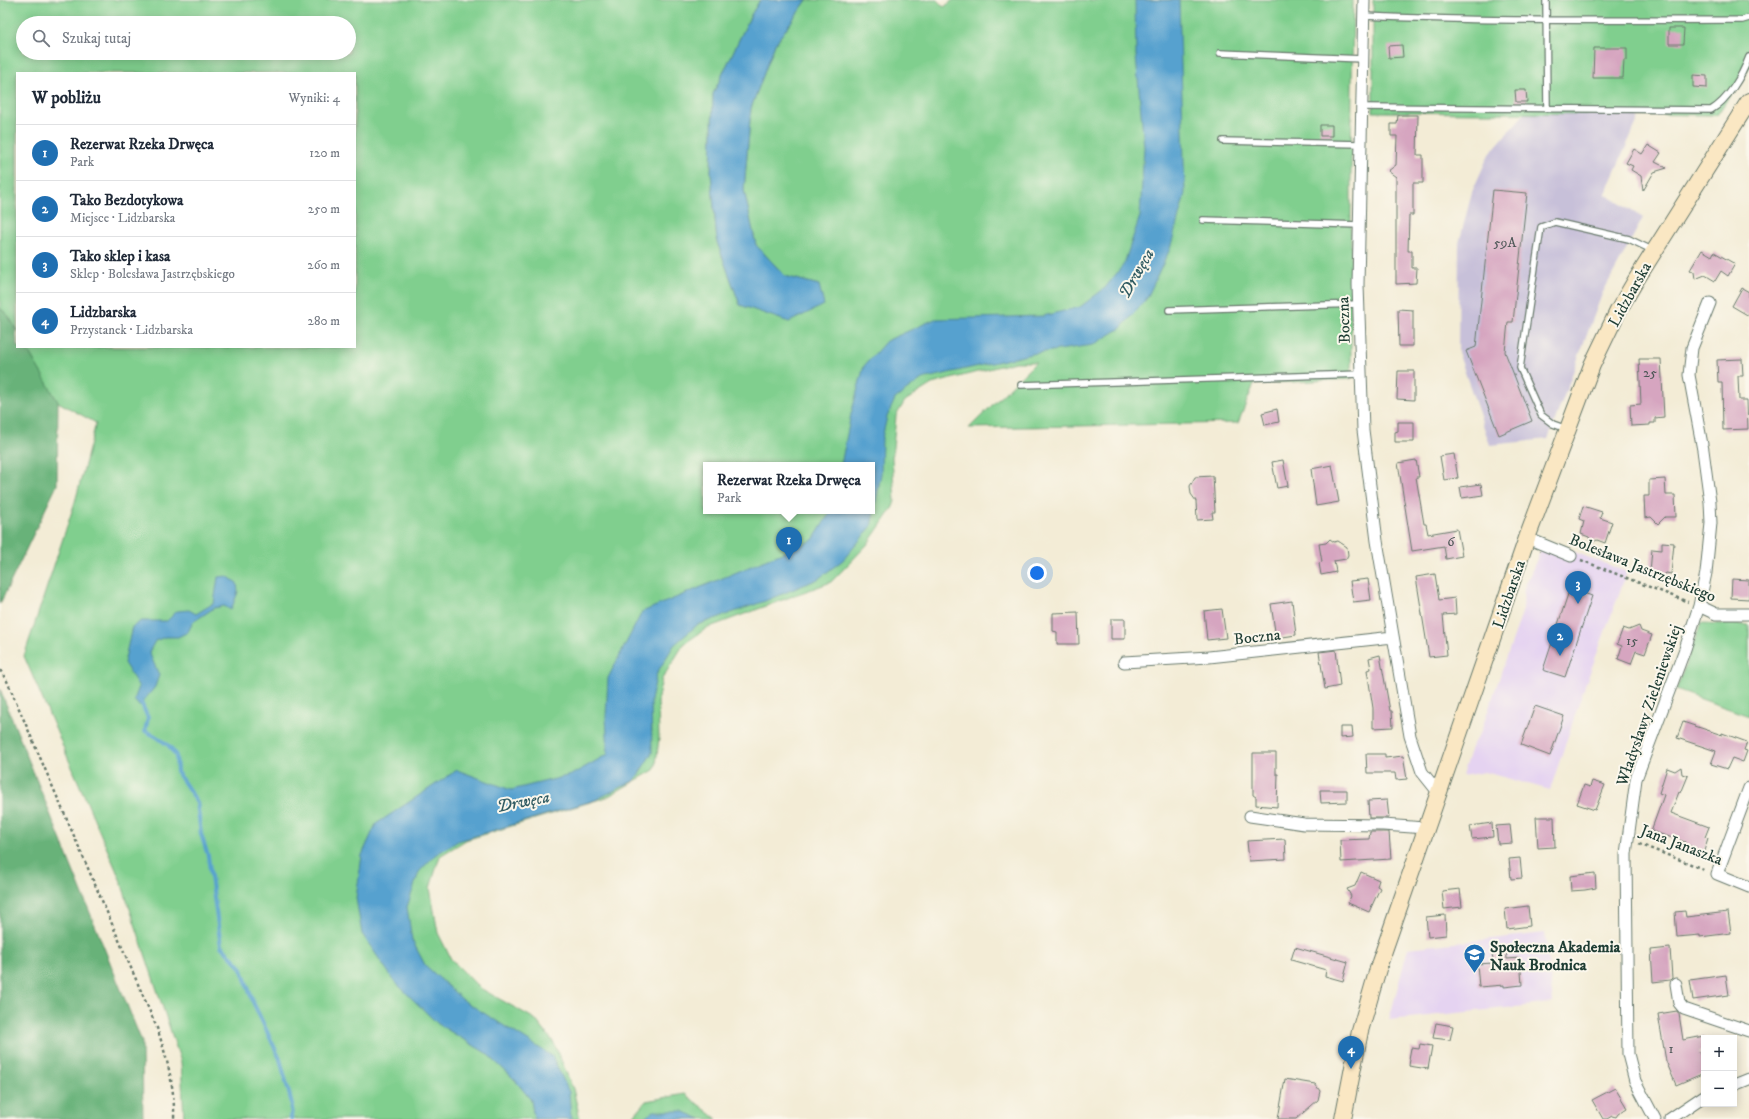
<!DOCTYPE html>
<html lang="pl">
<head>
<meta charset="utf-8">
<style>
	:root { --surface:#fff; --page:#f6f6f7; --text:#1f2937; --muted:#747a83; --line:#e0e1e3; --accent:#1f6fb2 }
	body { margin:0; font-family:"IM FELL DW Pica",serif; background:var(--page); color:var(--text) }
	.controls { position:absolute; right:12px; bottom:12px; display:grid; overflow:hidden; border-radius:0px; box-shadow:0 2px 10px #0003 }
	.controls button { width:36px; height:36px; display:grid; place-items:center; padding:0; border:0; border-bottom:1px solid var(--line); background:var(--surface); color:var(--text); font:20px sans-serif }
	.you { position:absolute; left:1037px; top:573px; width:14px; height:14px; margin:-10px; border:3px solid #fff; border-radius:50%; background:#1a73e8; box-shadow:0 0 0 6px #1a73e833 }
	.badge { display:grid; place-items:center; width:26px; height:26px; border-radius:50%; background:var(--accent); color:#fff; font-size:13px; font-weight:700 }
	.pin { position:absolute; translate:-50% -33px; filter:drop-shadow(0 1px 2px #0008) }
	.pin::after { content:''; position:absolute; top:21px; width:14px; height:12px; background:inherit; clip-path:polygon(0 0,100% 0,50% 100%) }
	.popup { position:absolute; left:703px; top:462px; width:172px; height:52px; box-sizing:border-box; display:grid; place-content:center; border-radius:0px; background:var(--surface); filter:drop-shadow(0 1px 3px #0005); font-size:13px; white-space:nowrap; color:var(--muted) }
	.popup b { font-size:15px; color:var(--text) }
	.popup::after { content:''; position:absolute; left:50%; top:100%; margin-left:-8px; border:8px solid transparent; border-top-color:var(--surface) }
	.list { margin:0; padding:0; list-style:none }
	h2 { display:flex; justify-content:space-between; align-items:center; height:52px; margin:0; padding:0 16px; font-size:17px }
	h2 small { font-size:13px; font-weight:400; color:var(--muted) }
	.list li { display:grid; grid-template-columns:26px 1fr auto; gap:12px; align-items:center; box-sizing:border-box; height:56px; padding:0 16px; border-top:1px solid var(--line) }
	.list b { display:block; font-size:15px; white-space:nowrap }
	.list p { margin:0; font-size:13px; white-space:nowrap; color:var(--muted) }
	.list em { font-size:13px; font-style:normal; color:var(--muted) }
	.icon { flex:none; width:22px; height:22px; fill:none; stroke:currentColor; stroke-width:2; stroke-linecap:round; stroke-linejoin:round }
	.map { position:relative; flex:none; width:1749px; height:1119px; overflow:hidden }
	.search { position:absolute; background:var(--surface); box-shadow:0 2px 10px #0003; left:16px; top:16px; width:340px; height:44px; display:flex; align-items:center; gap:10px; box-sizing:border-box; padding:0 14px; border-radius:22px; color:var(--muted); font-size:15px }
	.panel { position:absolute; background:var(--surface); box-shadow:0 2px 10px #0003; left:16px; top:72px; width:340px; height:276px; border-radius:0px }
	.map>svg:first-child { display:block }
	.built { fill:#e5d3f1 }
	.industrial { fill:#c7c0d9 }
	.green { fill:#80cf8e; stroke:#508661; fill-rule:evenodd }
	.forest { fill:#68b279; stroke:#447856 }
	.water { fill:#57a1cf; stroke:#3b6f82 }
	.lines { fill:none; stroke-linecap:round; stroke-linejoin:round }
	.stream { stroke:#57a1cf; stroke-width:4 }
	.building { fill:#d6a5c0 }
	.service-casing { stroke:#697a6d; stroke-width:8 }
	.minor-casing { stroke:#697a6d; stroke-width:13 }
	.secondary-casing { stroke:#697a6d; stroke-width:18 }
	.path { stroke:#697a6d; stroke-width:2.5; stroke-dasharray:3 3; stroke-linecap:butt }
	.service { stroke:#fff; stroke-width:5.5 }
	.minor { stroke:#fff; stroke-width:11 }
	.secondary { stroke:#fae7c3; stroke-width:16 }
	.labels { text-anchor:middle; stroke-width:4; stroke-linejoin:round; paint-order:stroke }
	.number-label { font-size:14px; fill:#4d5757 }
	.street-label { font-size:16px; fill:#1f3d34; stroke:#fbf7ec }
	.poi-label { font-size:16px; font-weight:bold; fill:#1f3d34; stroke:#fbf7ec; text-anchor:start }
	.water-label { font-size:17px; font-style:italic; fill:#305b62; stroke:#fbf7ec }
</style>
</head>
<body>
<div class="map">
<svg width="1749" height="1119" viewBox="0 0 1749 1119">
	<rect width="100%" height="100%" fill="#fbf7ec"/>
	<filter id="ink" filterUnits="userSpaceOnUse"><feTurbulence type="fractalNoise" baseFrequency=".025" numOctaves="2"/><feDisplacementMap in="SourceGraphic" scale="8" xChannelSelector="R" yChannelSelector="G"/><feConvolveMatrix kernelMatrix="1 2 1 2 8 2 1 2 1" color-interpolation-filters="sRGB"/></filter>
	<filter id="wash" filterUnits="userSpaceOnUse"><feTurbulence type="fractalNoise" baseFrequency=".012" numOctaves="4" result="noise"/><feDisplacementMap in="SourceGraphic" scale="16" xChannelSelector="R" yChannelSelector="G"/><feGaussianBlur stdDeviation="0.9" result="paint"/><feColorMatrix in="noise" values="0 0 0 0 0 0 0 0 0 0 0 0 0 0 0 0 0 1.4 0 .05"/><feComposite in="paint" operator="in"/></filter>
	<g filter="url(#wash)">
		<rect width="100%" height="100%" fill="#f3ecd6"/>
		<path class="built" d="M1545,541l82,31 -45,122 -32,96 -65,-18 -23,4 9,-29 10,-16 42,-121 1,-22z
			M1545,933l8,70 -164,17 19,-72z"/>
		<path class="industrial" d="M1525,113l115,2 -35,79 38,24 -41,76 -54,145 -58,6 -32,-93 1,-109 13,-51 17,-38z"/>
		<path class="green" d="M0,0h760l-9,15 -38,79 -2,78 6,70 23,63 79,-20 -34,-9 -29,-31 -12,-55 7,-82 24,-64 32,-44h130l7,7 9,-7h400l-2,174v205l-97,5 -16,39 -269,5 67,-66h-21l-83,22 -27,17 -9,15 -4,42 3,43 -2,6 -26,38 -36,37 -124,46 -23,16 -22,35 -4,19 1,40 -3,27 -2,5 -47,27 -141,43 -26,16 -10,32 8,45 13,26 29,29 55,31 19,24 19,46 7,30h-396l-3,-57 -61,-183 -96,-223 51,-154 21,-79 -38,-21 -32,-55h329v-274h-338v258l-8,-15 -9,-8zM23,23h326v30h-326zM706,465h166v46h-166z
			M1373,0h376v67l-32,48 -344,-3z
			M1701,623l48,2v91l-73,-26z
			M685,1094l32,25h-86l15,-18z"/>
		<path class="forest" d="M0,308c14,13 17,21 17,39h9l32,55 -1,83 -57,119z
			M0,689l142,353 1,77h-143z"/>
		<path class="water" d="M760,0h47l-32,44 -24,64 -7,82 12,55 29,31 34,9 5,20 -35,17 -49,-17 -23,-63 -6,-70 2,-78 38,-79z
			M1135,0h44l6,194 -15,55 -23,49 -26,30 -28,17 -62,9 -109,25 -27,20 -8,18 -5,21 -1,36 -10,53 -28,33 -25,19 -53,22 -68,24 -23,20 -17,28 -6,27 1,53 -17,27 -40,20 -137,41 -23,14 -16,17 -12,35 5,33 13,25 38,35 89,56 17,36 2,27h-37l-3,-19 -17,-21 -28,-26 -48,-29 -43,-42 -33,-48 -6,-36 6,-43 14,-31 81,-54 54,20 60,-15 37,-21 -2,-37 2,-39 34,-66 171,-72 18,-29h41v-46h-31l10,-51 13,-48 22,-25 49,-22 108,-3 37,-9 25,-19 19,-24 16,-48 4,-69 -8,-91z
			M227,576l10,7 1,9 -7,18 -7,-4 -10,2 -21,14 -5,10 -10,5h-13l-10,4 -6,11 10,23 -4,12 -16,19 -5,-6 5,-13 -15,-24 8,-36 9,-6h26l10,-10 12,-1 7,4 18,-11 4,-26z
			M654,1111h28l19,8h-58z"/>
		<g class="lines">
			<path class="stream" d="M140,700l8,18 -3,13 12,6 12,9 7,10 1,16 20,30 4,32 7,22 13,90 20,21 12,35 27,57 12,45 -1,15"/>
		</g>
		<g id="blocks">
			<path class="building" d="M1669,28h15l-1,16h-14z
				M1402,45l1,12 -14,1 -1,-12z
				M1594,48h33v12h-3l-1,18h-30z
				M1693,75l14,1v12l-14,-1z
				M1515,90h11l1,12h-11z
				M1398,115h20l-1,40h6v28h-10v32h-4l-1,36h4v17h5l-1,15 -20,1v-107l-8,-6 8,-6 1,-29h-6v-12h6z
				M1320,125h12v11h-12z
				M1648,145l13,8 -6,9 12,6 -13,4 -11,19 -2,-15 -10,-6 2,-4 -7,-3 8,-14 8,5z
				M1493,190l34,3 -14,129h-5l-3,30 27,69 -33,14 -33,-84 10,-4z
				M1702,250l10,6 2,-4 21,12 -7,12 -7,-5 -6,10 -10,-6 -10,4 -1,-7 -4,-2z
				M1742,288l7,4v24l-17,-10z
				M1398,309l15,1v36h-14z
				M1639,359h22l3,58 -9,1v5h-5v2l-19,1 -1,-21 11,-1z
				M1742,359l1,17h-5l1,24h8l1,29 -25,1 -1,-48h-4l-1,-22z
				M1398,371h16v29l-17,-1z
				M1277,409l2,13 -14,3 -3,-12z
				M1398,422h16v20h-19v-10l3,-1z
				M1454,454l4,24 -14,2 -4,-24z
				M1283,460l5,26 -11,2 -5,-26z
				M1416,460l3,17h-3l8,47h2l2,10 29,-5 5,27 -16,3 -2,-13 -32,5 -14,-88z
				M1332,465l7,37 -23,4 -5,-37z
				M1213,476l2,36h-3l1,7 -16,1 -1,-19 -5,-7 -1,-8 5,-9z
				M1665,479l1,16h9l1,22h-11l-7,7 -7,-7 -6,1 -1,-22h5v-16z
				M1481,484l2,11 -21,3 -2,-11z
				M1583,506l19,6 -2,6 12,4 -7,21 -8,-3 -6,3 -2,-6 -8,-3 3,-13 -5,-2z
				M1330,539l4,3 4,-1 9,6 1,8 -2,4 -12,2 2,11 -15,3 -2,-12 3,-1 -3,-18 7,-1z
				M1662,542l12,1 -3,31 -5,-1 -4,4 -3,-4 -9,-1 2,-23 10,1z
				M1435,574l4,26 16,-2 1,16 -13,1 4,40 -18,2 -13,-80z
				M1368,579l3,21 -18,2 -3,-21z
				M1732,579l17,1v19l-18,-1z
				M1570,588l22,8 -27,81 -22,-7z
				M1292,601l4,34 -20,3 -5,-34z
				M1222,609l4,29 -19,2 -3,-29z
				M1078,612l1,32h-22v-12l-4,-1v-18z
				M1111,619h14v20h-14z
				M1639,626l2,5 11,4 -7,19 -9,-3 -5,13 -13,-5 4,-13 -5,-2 6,-16 6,2z
				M1336,650l4,36 -15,3 -6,-37z
				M1380,655l10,56h2l1,16 -20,1v-20l-6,-38 4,-1 -2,-11z
				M1535,706l29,10 -14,40 -29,-11z
				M1683,722l39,13v-2l25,9 -3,8 3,1 -4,11 -11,-4 -5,11 -16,-5 5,-13 -39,-13z
				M1340,727h12l1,10 -13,1z
				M1253,753h23v21h2l-1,33 -21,-2v-8l-3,-2z
				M1366,754h19v4l18,-2 4,23 -11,1 -1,-7h-28z
				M1681,767l1,7 6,2 -7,17 -2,-1 -8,21 38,14 -4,10 3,1 -5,16 -11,-3 1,-4 -9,-3 1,-2 -34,-11 13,-36 -5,-2 8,-25 8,3z
				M1592,781l13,4 -10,25 -18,-6 7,-19 6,2z
				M1320,790h27v12l-26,1z
				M1387,800l2,18h-20l-1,-17z
				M1536,817h18l1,30 -17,1z
				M1492,823l1,14 -21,2 -2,-13z
				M1510,825l2,18 -14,1 -2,-18z
				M1370,832h19l2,27 -50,3 -1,-22 29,-1z
				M1285,839l1,20 -37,2 -2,-20z
				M1520,858l2,20 -11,1 -2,-20z
				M1361,872l18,8 -2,6 3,2 -11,24 -21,-9 3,-7 -4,-7 8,-3z
				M1595,873l1,15 -11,2 -14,1 -1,-15z
				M1460,889l2,18 -18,2 -2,-18z
				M1528,906l2,20 -23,3 -2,-20z
				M1685,911l1,6 42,-5 3,21 -31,4v-2l-23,2 -2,-25z
				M1445,915l1,20 -18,2 -2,-20z
				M1295,947l53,15 -5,19 -18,-5 1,-6 -35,-10z
				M1670,948l2,30 -2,2 -17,2 -2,-32z
				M1506,949l1,10 13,-1 2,27 -18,2v-2l-25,2 -2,-23 16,-1 -1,-13z
				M1726,975l3,20 -36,5 -3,-20z
				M1677,1011l2,3 4,26 21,-4v15l-5,1 5,11v10l-28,12 -10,-24 -8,-47z
				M1436,1023l17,3 -3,14 -17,-2z
				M1420,1044l12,2 -4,23 -19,-3 1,-7h-1l2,-11 8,1z
				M1285,1079l30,5 5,7 -2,9 -22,19h-18z
				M1615,1088l12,20 -9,6 -2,3 -4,-1 -5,3h-4l-11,-19z"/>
		</g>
	</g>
	<g filter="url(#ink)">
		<use href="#blocks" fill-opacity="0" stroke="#697a6d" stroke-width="1"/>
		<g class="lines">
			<defs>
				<path id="service" d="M1546,0l1,109
					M1364,16c126,6 252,4 378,4l7,-2
					M1220,53l143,6
					M1362,107l349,3c17,-10 31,-34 38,-53
					M1223,141l138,3
					M1203,220l156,5
					M1169,310l190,-6
					M1021,385l340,-11
					M1567,429l-14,-5 -12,-9 -21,-47 21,-141 14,-5 74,17 23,11"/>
				<path id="minor" d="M1364,0l-6,285 5,145 14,111 33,195 12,36 16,20
					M1527,538l44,18
					M1699,606l17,8h33
					M1124,662l85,-5 184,-20
					M1749,788l-32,86 32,13
					M1250,816l54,8 79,1 43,3
					M1676,984l3,19 5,6 65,22
					M1734,1085l15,-6
					M1655,1119l-20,-38 -7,-27 -2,-200 10,-75 49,-130 14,-43 7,-33 5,-50 -1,-21 -7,-52 -14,-75 3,-27 18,-45
					M1670,1119l34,-23"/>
				<path id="secondary" d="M1343,1119l17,-88 20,-69 147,-424 65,-173 26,-54 18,-31 113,-179"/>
			</defs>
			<use href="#service" class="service-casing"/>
			<use href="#minor" class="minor-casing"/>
			<use href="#secondary" class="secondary-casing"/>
			<path class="path" d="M1581,560l107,42
				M0,670l7,11 150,347c10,30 18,59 17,91
				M1639,844l67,26"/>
			<use href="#service" class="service"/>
			<use href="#minor" class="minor"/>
			<use href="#secondary" class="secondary"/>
		</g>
	</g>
	<defs>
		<symbol id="school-pin" viewBox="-11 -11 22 30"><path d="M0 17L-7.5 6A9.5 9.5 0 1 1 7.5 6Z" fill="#1f6fb2" stroke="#fbf7ec"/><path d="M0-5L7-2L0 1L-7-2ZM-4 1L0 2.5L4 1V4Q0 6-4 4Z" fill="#fff"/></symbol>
	</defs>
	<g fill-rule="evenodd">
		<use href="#school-pin" x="1462" y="942" width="25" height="34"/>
	</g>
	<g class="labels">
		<g class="number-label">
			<text x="1505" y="247">59A</text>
			<text x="1650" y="377">25</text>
			<text x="1451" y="546">6</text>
			<text x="1632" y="645">15</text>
			<text x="1671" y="1053">1</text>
		</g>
		<g class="street-label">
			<text transform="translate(1629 294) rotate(-61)" y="6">Lidzbarska</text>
			<text transform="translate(1343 320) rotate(-92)" y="6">Boczna</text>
			<text transform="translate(1643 567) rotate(22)" y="6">Bolesława Jastrzębskiego</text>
			<text transform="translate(1508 594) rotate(-71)" y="6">Lidzbarska</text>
			<text transform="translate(1257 636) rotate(-6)" y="6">Boczna</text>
			<text transform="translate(1648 705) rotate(-71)" y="6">Władysławy Zieleniewskiej</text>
			<text transform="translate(1682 844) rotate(21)" y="6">Jana Janaszka</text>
		</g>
		<g class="poi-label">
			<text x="1490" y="952">Społeczna Akademia<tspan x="1490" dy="18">Nauk Brodnica</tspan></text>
		</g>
		<g class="water-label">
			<text transform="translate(1136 273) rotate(-60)" y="6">Drwęca</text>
			<text transform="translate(523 801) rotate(-11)" y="6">Drwęca</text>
		</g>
	</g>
</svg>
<div class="controls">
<button>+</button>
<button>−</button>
</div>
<div class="you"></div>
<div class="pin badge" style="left:789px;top:560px">1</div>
<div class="popup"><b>Rezerwat Rzeka Drwęca</b>Park</div>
<div class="pin badge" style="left:1560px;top:656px">2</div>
<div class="pin badge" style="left:1578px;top:604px">3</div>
<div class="pin badge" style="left:1351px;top:1069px">4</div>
<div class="search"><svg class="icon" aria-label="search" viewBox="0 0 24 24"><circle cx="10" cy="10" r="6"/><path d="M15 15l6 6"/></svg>Szukaj tutaj</div>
<section class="panel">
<h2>W pobliżu<small>Wyniki: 4</small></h2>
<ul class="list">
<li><span class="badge">1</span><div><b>Rezerwat Rzeka Drwęca</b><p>Park</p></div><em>120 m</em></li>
<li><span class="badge">2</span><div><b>Tako Bezdotykowa</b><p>Miejsce · Lidzbarska</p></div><em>250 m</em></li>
<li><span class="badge">3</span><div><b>Tako sklep i kasa</b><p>Sklep · Bolesława Jastrzębskiego</p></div><em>260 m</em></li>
<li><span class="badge">4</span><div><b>Lidzbarska</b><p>Przystanek · Lidzbarska</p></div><em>280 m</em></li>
</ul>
</section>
</div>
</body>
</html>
